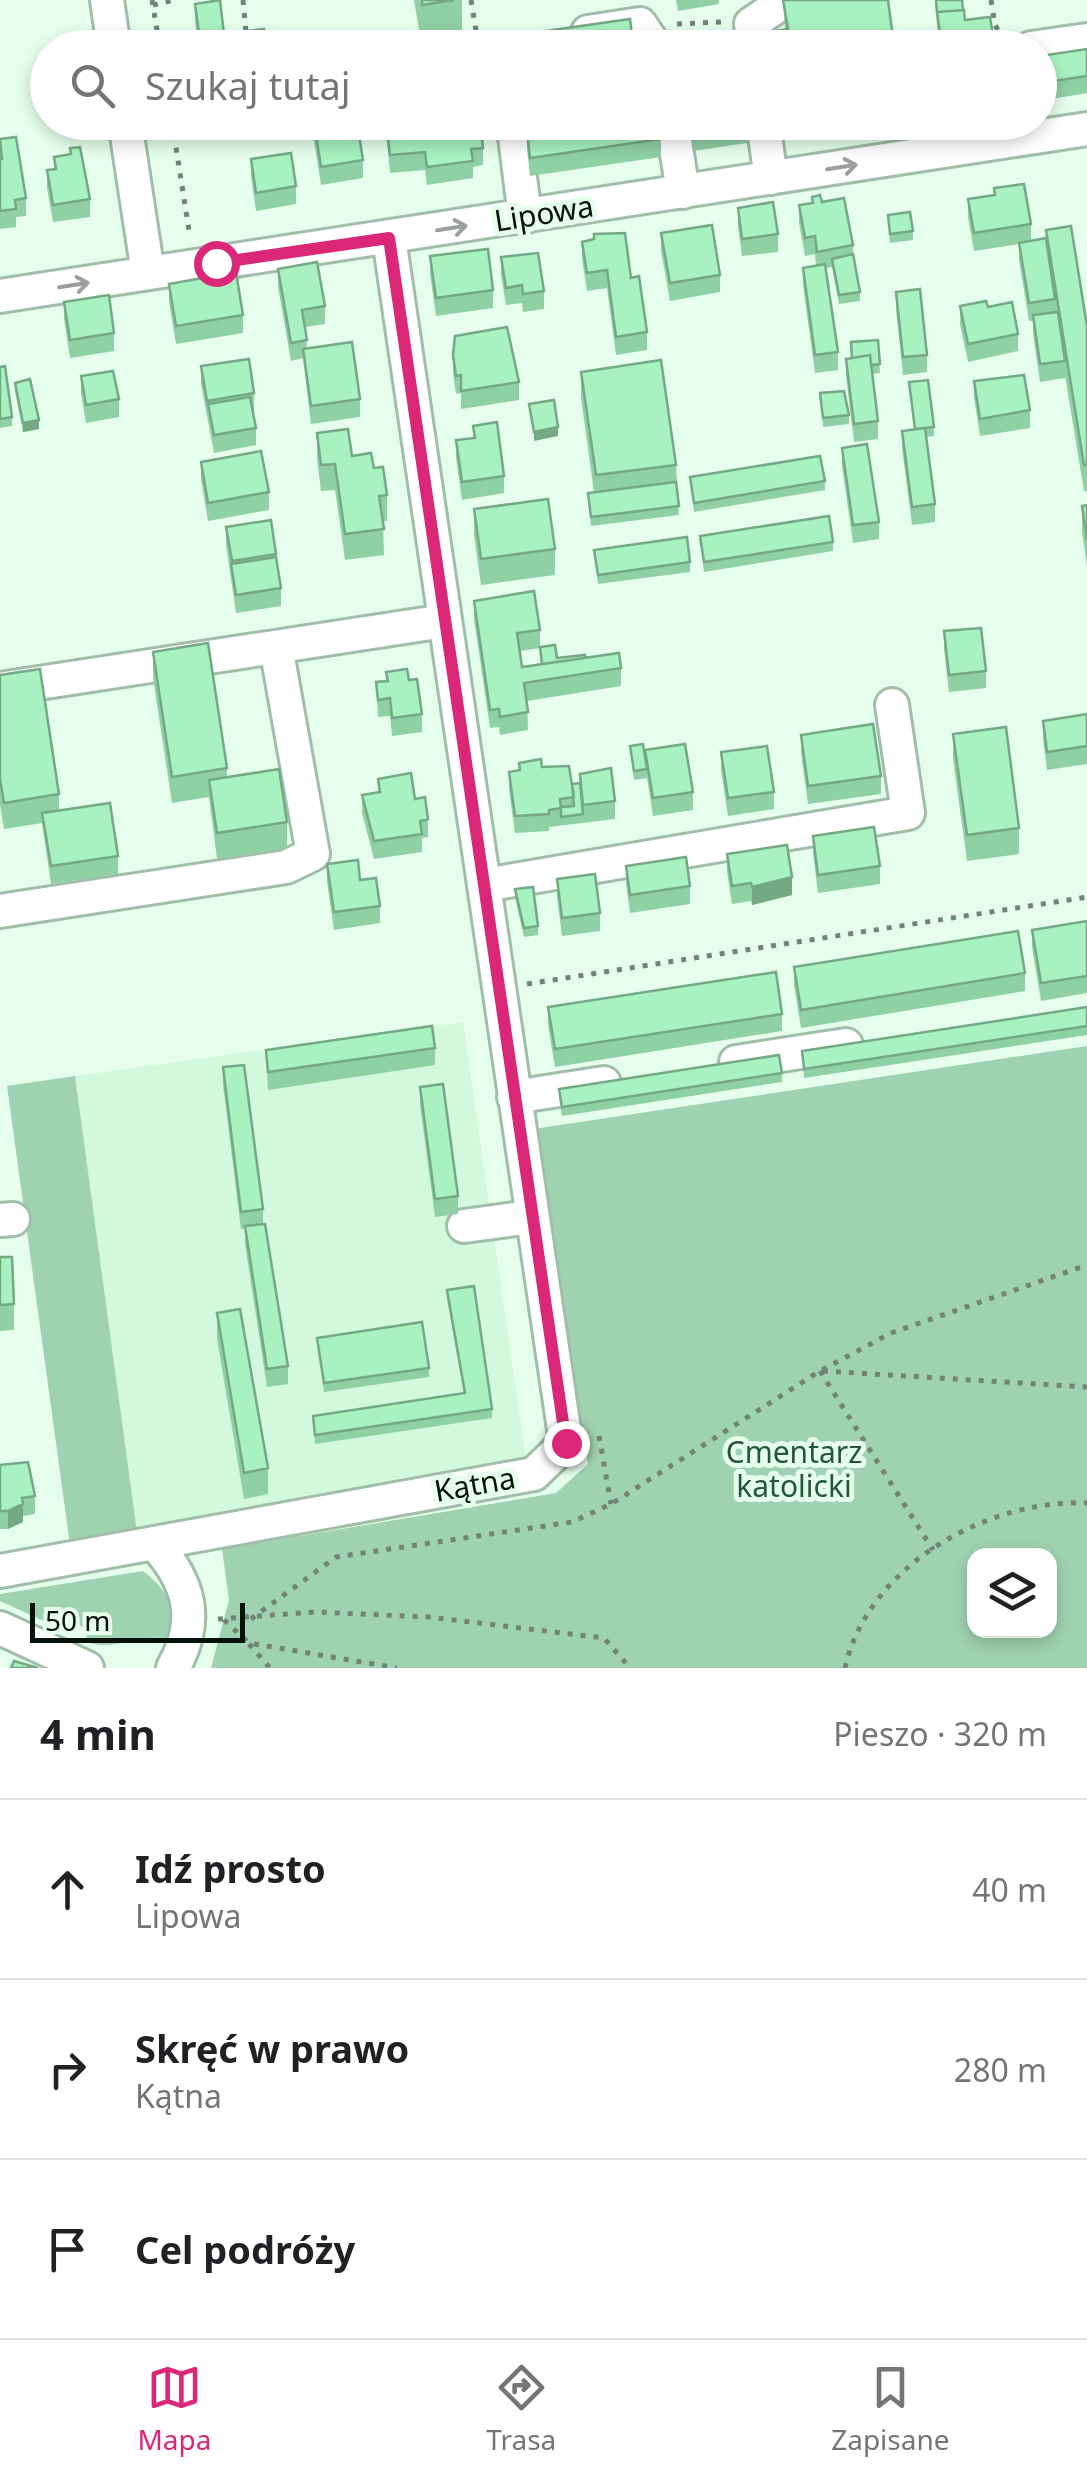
<!DOCTYPE html>
<html lang="pl">
<head>
<meta charset="utf-8">
<style>
	:root { --surface:#fff; --page:#f2f2f2; --text:#202124; --muted:#757577; --line:#e0e0e0; --accent:#db2777 }
	body { margin:0; font-family:"Noto Sans",sans-serif; background:var(--page); color:var(--text) }
	.controls { position:absolute; right:30px; bottom:30px; display:grid; overflow:hidden; border-radius:20px; box-shadow:0 5px 15px #0003 }
	.controls button { width:90px; height:90px; display:grid; place-items:center; padding:0; border:0; border-bottom:2px solid var(--line); background:var(--surface); color:var(--text); font:50px sans-serif }
	.scale { position:absolute; left:30px; bottom:25px; width:215px; box-sizing:border-box; padding-left:10px; border:5px solid #06110a; border-top:0; font-size:28px; line-height:35px; white-space:nowrap; color:#06110a; -webkit-text-stroke:8px #e6ffed; paint-order:stroke }
	.stop { position:absolute; width:30px; height:30px; margin:-22px; border:8px solid #db2777; border-radius:50%; background:#fff }
	.stop.end { background:#db2777; border-color:#fff; box-shadow:0 2px 10px #0008 }
	.list { margin:0; padding:0; list-style:none }
	h2 { display:flex; justify-content:space-between; align-items:center; height:130px; margin:0; padding:0 40px; font-size:42px }
	h2 small { font-size:32px; font-weight:400; color:var(--muted) }
	.list li { display:grid; grid-template-columns:65px 1fr auto; gap:30px; align-items:center; box-sizing:border-box; height:180px; padding:0 40px; border-top:2px solid var(--line) }
	.list b { display:block; font-size:38px; white-space:nowrap }
	.list p { margin:0; font-size:32px; white-space:nowrap; color:var(--muted) }
	.list em { font-size:32px; font-style:normal; color:var(--muted) }
	.icon { flex:none; width:55px; height:55px; fill:none; stroke:currentColor; stroke-width:2; stroke-linecap:round; stroke-linejoin:round }
	.map { position:relative; flex:none; width:1087px; height:1668px; overflow:hidden }
	.search { position:absolute; background:var(--surface); box-shadow:0 5px 15px #0003; left:30px; right:30px; top:30px; height:110px; display:flex; align-items:center; gap:25px; box-sizing:border-box; padding:0 35px; border-radius:55px; color:var(--muted); font-size:38px }
	.sheet { height:670px; background:var(--surface) }
	nav { display:flex; justify-content:space-around; align-items:center; box-sizing:border-box; height:140px; border-top:2px solid var(--line); background:var(--surface); font-size:28px; color:var(--muted) }
	nav a { display:grid; justify-items:center; gap:5px }
	nav .on { color:var(--accent) }
	.map>svg:first-child { display:block }
	.built { fill:#d2f8dd }
	.green { fill:#9fd2b0; fill-rule:evenodd }
	.lines { fill:none; stroke-linecap:round; stroke-linejoin:round }
	.minor-casing { stroke:#a0bea9; stroke-width:38 }
	.path { stroke:#728478; stroke-width:5; stroke-dasharray:5 8; stroke-linecap:butt }
	.minor { stroke:#fff; stroke-width:32 }
	.wall { fill:#90d0a5 }
	.shaded-wall { fill:#75a986 }
	.building { fill:#a7f2c0; stroke:#75a986; stroke-width:2.5 }
	.oneway { stroke:#9ba09d }
	.route { stroke:#db2777; stroke-width:12 }
	.labels { text-anchor:middle; stroke-width:10; stroke-linejoin:round; paint-order:stroke }
	.street-label { font-size:30px; fill:#06110a; stroke:#e6ffed }
	.park-label { font-size:30px; fill:#225738; stroke:#e6ffed }
</style>
</head>
<body>
<div class="map">
<svg width="1087" height="1668" viewBox="0 0 1087 1668">
	<rect width="100%" height="100%" fill="#e6ffed"/>
	<path class="built" d="M463,1022l63,436 -389,74 -62,-456z"/>
	<path class="green" d="M1087,1046v622h-876l18,-68 -7,-51 334,-56 32,-29 -55,-335zM974,1556h76v74h-76z
		M75,1076l62,456 -67,13 -63,-459z
		M143,1571c28,22 31,35 24,69 -27,-9 -53,14 -82,1l4,-11 -23,-11 -5,10 -61,-28v-7z"/>
	<g class="lines">
		<defs>
			<path id="minor" d="M107,0l7,48
				M588,32l52,-8 16,24
				M754,48l-3,-24 35,-24
				M1031,48l56,-8
				M125,122l23,151
				M672,122l11,70
				M763,122l8,56
				M932,122l5,30
				M525,217l-11,-88 47,-7
				M0,296l1087,-167
				M0,689l444,-68
				M485,885l423,-72 -16,-108
				M0,911l286,-44 27,-13 -37,-207
				M736,1062l110,-17
				M514,1097l90,-14
				M0,1220l13,-1
				M464,1226l66,-9
				M154,1543c36,39 46,78 19,125
				M0,1571l534,-97 32,-31 -177,-1205
				M0,1628l87,40"/>
		</defs>
		<use href="#minor" class="minor-casing"/>
		<path class="path" d="M152,0l8,48
			M243,0l3,32 4,2
			M471,0l7,43 9,5
			M991,0l4,25 7,12
			M153,5l21,-5
			M677,24l44,-2
			M260,39l17,9
			M510,48l21,-8
			M172,122l18,115
			M527,984l560,-87
			M820,1371l113,179
			M823,1371l264,16
			M599,1436l12,68
			M218,1619l96,-7 115,5 175,21 26,30
			M251,1619l85,-62 236,-35 39,-18 209,-133 71,-38 196,-68
			M224,1620l25,23 148,25
			M249,1644l21,24
			M845,1668c23,-103 143,-169 242,-165"/>
		<use href="#minor" class="minor"/>
	</g>
	<path class="wall" d="M414,0h48v45l-19,3h-21z
		M676,0h43v4l-41,7z
		M783,0l110,37v11h-117v-17l9,-2z
		M935,0h27l3,20 30,28h-56z
		M195,4l29,30 43,14h-68l-4,-26z
		M1087,49v44l-47,8v-45z
		M225,122h58v7l-55,9z
		M311,122h46l6,38v18l-42,7z
		M385,122h82l1,9 15,17v17l-10,2v11l-46,7 -2,-15 -35,3z
		M690,122h57v21l-53,8z
		M783,122h112l-109,17z
		M527,131l134,8v18l-131,19 -3,-27z
		M0,139l26,59v18l-10,1v10l-16,2z
		M70,148l20,51v18l-37,5 -6,-34v-18l7,-1v-12l16,-3z
		M251,159l45,27v18l-40,7 -5,-35z
		M994,188l37,36v17l15,-3v-8l41,96v165h-3l-19,-115v2l-25,4 -7,-49v-12h-4l-10,-61v-16l-45,7 -6,-34v-18l26,-4z
		M812,197l10,5 31,43v9l7,38v9l-21,3 -7,-37 -6,1 12,84v18l-23,3 -12,-88v-17l13,-3 -1,-11 -10,2 -6,-33v-18l13,-2z
		M738,208l40,26v18l-36,4 -4,-30z
		M888,215l25,16v9l-23,3z
		M661,233l59,42v17l-50,9 -9,-50z
		M594,234l37,44 16,54v18l-31,5 -9,-67 -20,3 -5,-32v-17l12,-3z
		M430,256l63,34v18l-57,8 -6,-42z
		M501,257l43,34v18l-21,3 -1,-9 -16,2 -5,-30z
		M278,269l47,37v18l-20,3 2,21 53,51v18l-49,7 -8,-66 -12,3 -13,-74z
		M169,284l74,31v18l-67,11 -7,-42z
		M896,292l31,63v17l-24,3 -7,-66z
		M64,302l50,31v18l-44,7 -6,-39z
		M960,306l58,28v17l-50,11 -8,-38z
		M878,340l2,33 -8,1 6,47v18l-24,3 -8,-66v-17l5,-1z
		M453,355l66,27v18l-58,9v-16l-5,1 -3,-21z
		M201,366l53,27v18h-1l3,17v17l-42,8 -13,-69z
		M0,367l12,50v9l-12,2z
		M581,372l95,93 3,50 -88,11 -3,-33 6,-1 -13,-94z
		M81,376l38,23v18l-33,6 -5,-29z
		M974,381l56,29v18l-50,8 -6,-38z
		M909,382l25,45v9l-7,1 8,67v18l-23,3 -10,-77v-17l12,-2z
		M15,383l24,46 -16,3 -8,-40z
		M820,393l29,22v9l-26,3z
		M473,426l31,50v17l-42,7 -6,-42v-18l17,-2z
		M317,433l57,35 13,27v26h-4l1,34 -39,5 -10,-70 -14,1 -4,-32z
		M842,448l37,74v17l-26,4 -11,-77z
		M201,462l68,30v18l-61,11 -7,-42z
		M690,477l135,4v9l-131,22z
		M1087,505v61l-5,-34v-26z
		M474,509l81,40v26l-74,10 -7,-50z
		M271,520l10,68v18l-45,7 -10,-68v-18z
		M700,536l133,6v9l-129,21z
		M594,550l96,12v10l-92,12z
		M474,601l66,29v18l-20,3 2,16 19,-3 -1,-17 17,11h28l36,10v18l-94,15 1,29 -28,5 -1,-8 -9,1 -16,-109z
		M944,631l42,40v17l-37,4 -5,-43z
		M153,652l74,116v9l60,45v26l-70,11 -8,-62 -37,6 -19,-125z
		M386,672l23,8 13,34v18l-30,4 -2,-20 -12,1 -2,-35 10,-1z
		M0,675l59,119v17l59,45v18l-67,10 -9,-61 -38,6 -4,-24z
		M1087,714v50l-40,6 -4,-32v-17z
		M953,734l66,94v26l-52,7 -14,-102z
		M801,735l80,41v18l-73,10 -7,-51z
		M630,746l63,46v18l-40,6 -6,-38 -13,2z
		M721,752l53,40v17l-46,7 -7,-46z
		M519,763l23,4 30,17 8,-1v-9l35,27v18l-66,8v4l-34,2 -6,-43v-18l10,-1z
		M378,779l37,20 13,20v18l-6,1v14l-48,7 -12,-46v-18l16,-3z
		M813,836l67,30v18l-62,9 -5,-40z
		M727,854l65,41 -40,10 -1,-4 -19,3 -5,-32z
		M327,864l33,16 20,26v17l-46,7 -7,-48z
		M626,866l64,20v18l-60,9 -4,-29z
		M557,879l43,34v18l-38,5 -5,-39z
		M515,889l23,37v9l-14,2 -9,-39z
		M1087,921v72l-46,8 -9,-54v-17z
		M794,967l231,6v18l-224,37 -7,-43z
		M548,1007l234,7v17l-227,36 -7,-42z
		M1087,1007v28l-283,43 -2,-27z
		M435,1048v17l-167,25 -2,-40z
		M223,1067l40,142v15l25,142v18l-21,3 -22,-143v-15h-4l-18,-144z
		M782,1073v9l-220,34 -3,-18v-9z
		M420,1087l38,109v18l-23,3 -15,-112z
		M0,1257l14,47v26l-14,1z
		M447,1290l45,119v9l-177,26 -2,-28 151,-22 -17,-95z
		M217,1313l51,155v26l-24,5 -27,-160z
		M317,1338l112,30v9l-105,15z
		M0,1465l35,31v18l-12,2v6l-15,7h-8z"/>
	<path class="shaded-wall" d="M39,420v9l-16,3v-9z
		M558,427v9l-24,5v-9z
		M792,877v18l-40,10v-18z
		M23,1504v18l-15,7v-18z"/>
	<path class="building" d="M220,0l4,34 40,-5 3,19h-66l-6,-44z
		M422,0h32l-32,5z
		M783,0h105l5,37 -65,11h-49l-3,-17 12,-2z
		M936,0h26l1,10 -26,2z
		M964,10l1,10 25,-3 5,31h-53l-5,-36z
		M630,19l2,16 -82,13h-23l-2,-14z
		M646,33l2,15h-98z
		M735,34l2,14h-55l-1,-5z
		M1087,49v27l-47,7v-27z
		M314,122h43l6,38 -42,7z
		M386,122h81l1,9 13,-2 2,19 -12,1 2,12 -46,6 -2,-15 -35,3z
		M588,122h70l3,17 -131,19 -3,-27z
		M693,122h54v4l-53,7z
		M16,137l10,61 -11,2 1,9 -16,2v-52h2l-2,-20z
		M80,147l10,52 -37,6 -6,-35 9,-1 -2,-12 17,-3 -1,-6z
		M291,153l5,33 -40,7 -5,-34z
		M1024,184l7,40 -57,9 -6,-34 27,-4 -1,-7z
		M820,195l2,7 22,-4 9,47 -36,7 -2,-16 -10,2 -6,-33 14,-2 -1,-6z
		M773,202l5,32 -36,5 -4,-31z
		M910,212l3,19 -23,3 -2,-19z
		M712,225l8,50 -50,8 -9,-50z
		M1071,226l16,100v139h-3l-38,-235z
		M625,233l6,45 8,-2 8,56 -31,5 -9,-67 -20,3 -5,-31 12,-3v-5z
		M1046,238l9,61 -26,4 -10,-60z
		M488,249l5,41 -57,8 -6,-42z
		M538,253l6,38 -21,3 -1,-9 -16,3 -5,-31z
		M853,254l7,38 -21,3 -7,-36z
		M317,262l8,44 -23,4 5,30 -16,3 -13,-74z
		M825,264l13,88 -23,3 -12,-87z
		M236,272l7,43 -67,11 -7,-42z
		M920,289l7,66 -24,2 -7,-65z
		M109,295l5,38 -44,7 -6,-38z
		M986,301l2,6 24,-5 6,32 -50,10 -8,-38z
		M1058,312l7,49 -25,3 -7,-49z
		M507,327l12,55 -58,9v-16l-5,1 -3,-21 2,-19z
		M878,340l2,24 -9,1 -1,-10 -18,3 -1,-16z
		M352,342l8,57 -49,7 -8,-57z
		M870,355l8,66 -24,3 -8,-65z
		M249,359l5,34 -47,8 -6,-35z
		M661,360l15,105 -80,10 -15,-103z
		M5,366l7,51 -12,2v-52z
		M113,371l6,28 -33,6 -5,-29z
		M1024,375l6,35 -50,9 -6,-38z
		M30,379l9,41 -16,3 -8,-40z
		M928,380l6,47 -19,2 -6,-47z
		M844,391l5,24 -26,3 -3,-25z
		M250,397l6,31 -42,7 -6,-31z
		M554,400l4,27 -24,5 -5,-28z
		M497,422l7,54 -42,6 -6,-42 19,-2 -2,-12z
		M925,428l10,76 -23,3 -10,-76z
		M348,429l4,27 19,-3 3,15 9,-1 4,28 -8,1 5,33 -39,5 -10,-70 -14,1 -4,-32z
		M867,444l12,78 -26,3 -11,-77z
		M261,451l8,41 -61,11 -7,-41z
		M820,456l5,25 -131,22 -4,-26z
		M676,482l3,24 -88,11 -3,-24z
		M548,499l7,50 -74,10 -7,-50z
		M1087,505v35l-5,-34z
		M829,516l4,26 -129,20 -4,-26z
		M271,520l5,34 -44,7 -6,-34z
		M687,537l3,25 -92,13 -4,-25z
		M276,557l5,31 -45,7 -5,-31z
		M534,591l6,39 -23,3 5,34 97,-14 2,15 -97,15 4,29 -28,5 -1,-8 -9,1 -16,-109z
		M981,628l5,43 -37,4 -5,-44z
		M208,643l19,125 -55,9 -19,-125z
		M555,645l2,13 28,-3v3l-43,6 -2,-17z
		M40,669l19,125 -55,9 -4,-24v-104z
		M407,669l2,11 8,-1 5,35 -30,4 -2,-20 -12,2 -2,-18 12,-1 -2,-9z
		M1087,714v32l-40,6 -4,-31z
		M873,724l8,52 -73,10 -7,-51z
		M1006,727l13,101 -52,7 -14,-101z
		M643,744l4,25 -13,2 -4,-25z
		M685,744l8,48 -40,6 -8,-48z
		M767,746l7,46 -46,6 -7,-46z
		M541,759l1,8 27,-1 5,31 -14,2 1,9 -12,2v4l-34,2 -6,-44 11,-2 -1,-7z
		M611,768l4,33 -32,4 -3,-31z
		M279,769l8,53 -70,11 -8,-53z
		M411,773l4,26 10,-2 3,22 -8,2 2,13 -48,7 -12,-46 18,-3 -2,-13z
		M580,783l3,31 -22,3v-10l13,-1 -2,-22z
		M110,803l8,53 -67,10 -9,-53z
		M874,827l6,39 -62,9 -5,-39z
		M787,845l5,32 -40,10 -1,-4 -19,3 -5,-32z
		M686,857l4,29 -60,9 -4,-29z
		M358,860l2,20 16,-2 4,28 -46,6 -7,-48z
		M595,874l5,39 -38,5 -5,-39z
		M533,887l5,39 -14,2 -9,-39z
		M1087,921v55l-46,7 -9,-53z
		M1018,931l7,42 -224,37 -7,-43z
		M776,972l6,42 -227,35 -7,-42z
		M1087,1007v19l-283,43 -2,-18z
		M432,1026l3,22 -167,24 -2,-22z
		M779,1055l3,18 -220,34 -3,-18z
		M244,1065l19,144 -22,3 -18,-145z
		M443,1084l15,112 -23,3 -15,-112z
		M265,1224l23,142 -21,3 -22,-143z
		M0,1257h12l2,47 -14,1z
		M474,1286l18,123 -177,26 -2,-19 152,-23 -18,-103z
		M240,1309l28,159 -24,5 -27,-160z
		M422,1322l7,46 -105,15 -7,-45z
		M28,1462l7,34 -13,2 1,6 -15,7h-8v-46z
		M14,1661l24,7h-27z"/>
	<defs><path id="oneway-shaft" d="M-6 0H5M1.5-3L5.5 0L1.5 3" fill="none" stroke-width="1.6" stroke-linecap="round" stroke-linejoin="round" transform="scale(2.5)"/></defs>
	<g class="oneway">
		<use href="#oneway-shaft" transform="translate(842 167) rotate(-9)"/>
		<use href="#oneway-shaft" transform="translate(452 228) rotate(-9)"/>
		<use href="#oneway-shaft" transform="translate(74 285) rotate(-9)"/>
	</g>
	<g class="lines">
		<path class="route" d="M216,263l173,-25 177,1205"/>
	</g>
	<g class="labels">
		<g class="street-label">
			<text transform="translate(544 214) rotate(-9)" y="10">Lipowa</text>
			<text transform="translate(475 1485) rotate(-10)" y="10">Kątna</text>
		</g>
		<g class="park-label">
			<text x="794" y="1463">Cmentarz<tspan x="794" dy="34">katolicki</tspan></text>
		</g>
	</g>
</svg>
<div class="controls">
<button><svg class="icon" aria-label="layers" viewBox="0 0 24 24"><path d="M12 4l9 5-9 5-9-5zM3 14l9 5 9-5"/></svg></button>
</div>
<div class="scale">50 m</div>
<div class="stop" style="left:216px;top:263px"></div>
<div class="stop end" style="left:566px;top:1443px"></div>
<div class="search"><svg class="icon" aria-label="search" viewBox="0 0 24 24"><circle cx="10" cy="10" r="6"/><path d="M15 15l6 6"/></svg>Szukaj tutaj</div>
</div>
<section class="sheet">
<h2>4 min<small>Pieszo · 320 m</small></h2>
<ul class="list">
<li><svg class="icon" aria-label="ahead" viewBox="0 0 24 24"><path d="M12 20V5M6 11l6-6 6 6"/></svg><div><b>Idź prosto</b><p>Lipowa</p></div><em>40 m</em></li>
<li><svg class="icon" aria-label="right" viewBox="0 0 24 24"><path d="M7 20v-9h11M14 6l5 5-5 5"/></svg><div><b>Skręć w prawo</b><p>Kątna</p></div><em>280 m</em></li>
<li><svg class="icon" aria-label="arrive" viewBox="0 0 24 24"><path d="M6 21V4h12l-3 4 3 4H6"/></svg><div><b>Cel podróży</b></div></li>
</ul>
</section>
<nav>
<a class="on"><svg class="icon" aria-label="map" viewBox="0 0 24 24"><path d="M3 6l6-2 6 2 6-2v14l-6 2-6-2-6 2zM9 4v14M15 6v14"/></svg>Mapa</a>
<a><svg class="icon" aria-label="directions" viewBox="0 0 24 24"><path d="M12 3l9 9-9 9-9-9zM9 14v-3h6M13 9l2 2-2 2"/></svg>Trasa</a>
<a><svg class="icon" aria-label="saved" viewBox="0 0 24 24"><path d="M7 4h10v16l-5-4-5 4z"/></svg>Zapisane</a>
</nav>
</body>
</html>
